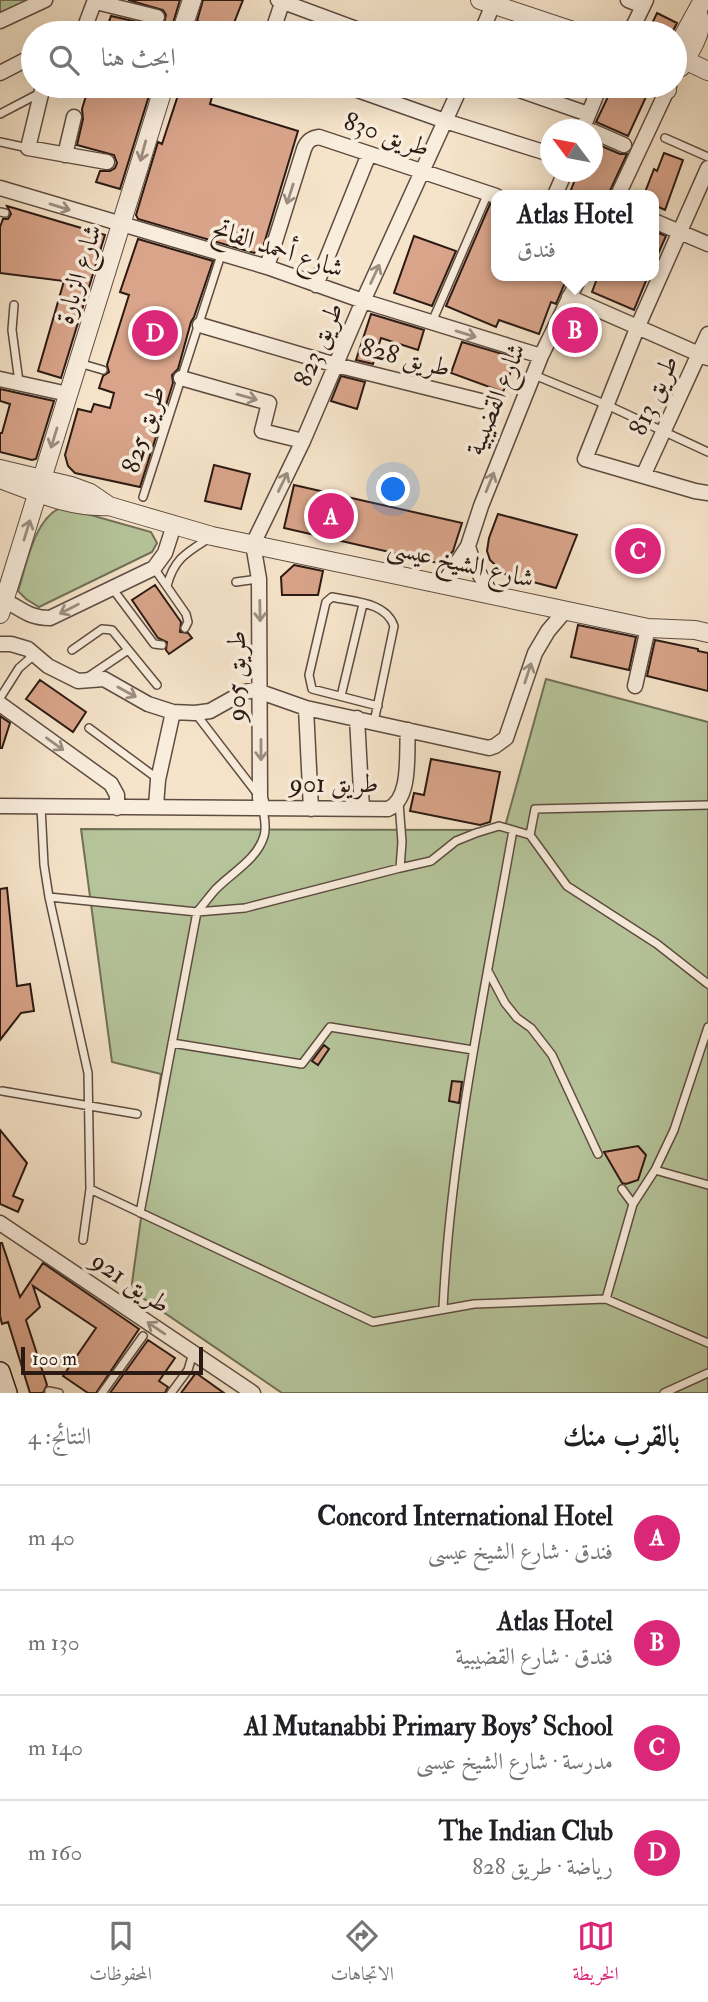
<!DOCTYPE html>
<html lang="ar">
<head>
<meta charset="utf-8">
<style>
	:root { --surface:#fff; --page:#f2f2f2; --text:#202124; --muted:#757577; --line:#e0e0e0; --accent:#db2777 }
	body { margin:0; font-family:"IM FELL Double Pica",Amiri,serif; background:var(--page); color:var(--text); direction:rtl }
	.compass { position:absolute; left:540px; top:119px; width:63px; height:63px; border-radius:50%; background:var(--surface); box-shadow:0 7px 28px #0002; rotate:302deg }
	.scale { position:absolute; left:21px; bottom:18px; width:182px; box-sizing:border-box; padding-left:7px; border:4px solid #2b1a13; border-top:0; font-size:19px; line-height:24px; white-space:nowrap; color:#2b1a13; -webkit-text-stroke:5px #f9eddd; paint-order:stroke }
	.you { position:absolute; left:394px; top:490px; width:24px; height:24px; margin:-18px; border:5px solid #fff; border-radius:50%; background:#1a73e8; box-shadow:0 0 0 10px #1a73e833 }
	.badge { display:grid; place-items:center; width:46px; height:46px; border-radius:50%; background:var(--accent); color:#fff; font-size:23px; font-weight:700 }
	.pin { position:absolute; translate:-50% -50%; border:4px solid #fff; box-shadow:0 2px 7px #0006 }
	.popup { position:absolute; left:491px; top:190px; width:168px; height:91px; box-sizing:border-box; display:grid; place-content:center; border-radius:14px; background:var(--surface); filter:drop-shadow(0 2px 5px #0005); font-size:23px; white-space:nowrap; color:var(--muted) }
	.popup b { font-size:26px; color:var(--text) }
	.popup::after { content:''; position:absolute; left:50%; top:100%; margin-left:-14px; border:14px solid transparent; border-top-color:var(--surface) }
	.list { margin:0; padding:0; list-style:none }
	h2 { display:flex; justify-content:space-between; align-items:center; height:91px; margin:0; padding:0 28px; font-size:30px }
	h2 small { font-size:23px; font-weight:400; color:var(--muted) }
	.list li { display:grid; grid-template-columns:46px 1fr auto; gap:21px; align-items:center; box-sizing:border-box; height:105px; padding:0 28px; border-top:2px solid var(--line) }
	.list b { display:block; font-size:26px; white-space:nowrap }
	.list p { margin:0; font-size:23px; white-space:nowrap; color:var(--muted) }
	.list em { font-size:23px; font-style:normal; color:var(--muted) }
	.icon { flex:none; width:38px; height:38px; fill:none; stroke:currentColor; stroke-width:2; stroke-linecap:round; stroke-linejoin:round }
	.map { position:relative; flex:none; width:708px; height:1393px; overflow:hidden; direction:ltr }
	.search { position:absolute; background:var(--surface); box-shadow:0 7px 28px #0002; left:21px; right:21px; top:21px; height:77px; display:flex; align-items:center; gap:18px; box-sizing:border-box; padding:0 24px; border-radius:38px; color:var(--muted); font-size:26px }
	.sheet { height:511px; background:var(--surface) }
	nav { display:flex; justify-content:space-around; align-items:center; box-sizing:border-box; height:98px; border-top:2px solid var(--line); background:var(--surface); font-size:19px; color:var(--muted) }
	nav a { display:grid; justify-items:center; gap:4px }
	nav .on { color:var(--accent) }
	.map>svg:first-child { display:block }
	.green { fill:#b6c59b; stroke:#707057; stroke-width:2 }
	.building { fill:#d9a48a; stroke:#2b1a13; stroke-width:2 }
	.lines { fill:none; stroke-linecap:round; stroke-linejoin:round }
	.service-casing { stroke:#5e4c41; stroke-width:10 }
	.minor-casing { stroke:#5e4c41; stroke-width:17 }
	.tertiary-casing { stroke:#5e4c41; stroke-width:20 }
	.secondary-casing { stroke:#2b1a13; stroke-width:22 }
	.service { stroke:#f9eddd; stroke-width:7 }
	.minor { stroke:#f9eddd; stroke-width:14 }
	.tertiary { stroke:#f9eddd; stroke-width:18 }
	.secondary { stroke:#f9eddd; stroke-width:19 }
	.oneway { stroke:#9c8e82 }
	.labels { text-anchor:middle; stroke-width:7; stroke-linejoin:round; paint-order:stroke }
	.street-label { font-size:26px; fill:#2b1a13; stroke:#f9eddd }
</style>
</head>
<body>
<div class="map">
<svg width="708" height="1393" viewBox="0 0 708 1393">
	<rect width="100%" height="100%" fill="#f6e4ca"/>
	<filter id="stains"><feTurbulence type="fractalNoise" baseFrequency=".00286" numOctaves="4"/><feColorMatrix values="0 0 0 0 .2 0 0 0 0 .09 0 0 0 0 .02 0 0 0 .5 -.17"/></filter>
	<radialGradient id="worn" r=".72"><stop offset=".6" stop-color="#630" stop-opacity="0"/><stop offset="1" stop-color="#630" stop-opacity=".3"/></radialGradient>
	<path class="green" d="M0,0h37l-37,16z
		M62,507l89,25 6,11 -5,9 -113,55 -13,-8 -8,-8c9,-27 16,-73 44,-84z
		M546,679l162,43v671h-426l-151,-103 30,-216 -49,-12 -31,-233 423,1z"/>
	<path class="building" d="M128,0h52l-10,33h-65l6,-17 44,10 9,-3 2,-8 -3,-5z
		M203,0h40l-13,33h-19l-2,-7 -12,-5z
		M657,13l20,10 -5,10h-16l-7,-3z
		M89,86h63l-32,103 -24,-7 4,-11h10l5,-3 2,-5 -3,-8 -37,-10 6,-26 -1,-10z
		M181,86h34l-5,18 88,27 -35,116 -9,6 -116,-34 -2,-4 22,-73 4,2z
		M613,86h38l-23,50 -32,-14z
		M592,142l28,12h7l-19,41h-39l9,-23h14z
		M664,153l19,7 -18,50 -11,-5v-10h-10l10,-26 3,2z
		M490,204l6,1v71h66l5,2 -11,26 -5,-2 -12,32 -40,-14 -3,7 -50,-21z
		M7,206l98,29 -44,143 -23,-7 26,-90 -64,-8v-46l3,-8h5l3,-5z
		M654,231l12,5 -12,27z
		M414,236l42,15 -24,55 -38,-13z
		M138,239l75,22 -19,56 -3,5 -13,47 -6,6 1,8 -33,104 -65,-14 -7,-7 -3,-11 13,-46 13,3 3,-8 16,4 4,-15 -15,-5 4,-12 6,-4 -2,-7 22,-70 -9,-3z
		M598,276h50l-14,34 -42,-18z
		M371,314l53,16 -6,20 -37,-12 -8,26 -17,-4z
		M462,342l54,16 -13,34 -52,-19z
		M341,376l24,6 -8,27 -26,-8z
		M0,389l54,12 -18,58 -4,1 -32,-8v-19h2l8,-29 -10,-3z
		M214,465l36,9 -9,35 -36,-8z
		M294,485l168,38 -9,28 -11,13 -158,-36z
		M498,514l79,21 -21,53 -50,-13 -16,-15 -3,-9 2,-13z
		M294,565l29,6 -5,24h-36l-1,-18z
		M155,585l26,37 -1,10 8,1 4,5 -23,16 -3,-4 1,-8 -9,-4 -26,-38z
		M578,625l58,12 -7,33 -58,-13z
		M655,640l43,9v2l10,2v38l-61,-15z
		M40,680l46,32 -13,20 -47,-33z
		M0,716l10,7 -8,25h-2z
		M431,759l69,13 -10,50 -10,3 -70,-14 4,-18 10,2z
		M7,888l10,98 13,-2 4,27 -13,2 -21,27v-151z
		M324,1045l5,4 -11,16 -6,-4z
		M452,1081l10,1 -3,21 -10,-2z
		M0,1130l27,33 -14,33 10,4 -5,12 -18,-8z
		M638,1146l8,9 -8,25 -12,4 -4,-1 -18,-31z
		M0,1243h2l18,54 23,-34 96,66 -43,64h-8l-25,-17 33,-48 -63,-42 7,21 -14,13 21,65 -4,8h-13l-22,-71 -6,2 -2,-8z
		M148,1340l27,18 -16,23 9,6 -3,6h-55z
		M196,1373l28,20h-43z"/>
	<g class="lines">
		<defs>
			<path id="service" d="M0,114l40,-21
				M665,138l43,19
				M0,142l28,6
				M0,212l5,1
				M14,305l-2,25 7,52
				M432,322l56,-129
				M79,363l24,7
				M534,375l73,30 101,47
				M143,497l78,-242
				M154,568l32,46 2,8 -3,6
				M236,582l22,-3
				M167,586c7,-27 19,-33 41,-47
				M112,588l42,56 8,1
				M72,650l30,-21 10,1 45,55
				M88,677l40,-27
				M341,696l22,-92
				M0,698l19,-30 15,-13
				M196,714l63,82
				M374,722l20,-96c-8,-24 -40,-24 -62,-29l-6,5 -17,73 3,14 66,17
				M89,728l69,51
				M41,807l3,58 5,32 39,176 2,116 -7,51
				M513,830l17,5 5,-26 173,-4
				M530,835l37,51 90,58 51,40
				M400,868l31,-7 25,-20 20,-8 23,-7 14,4c-28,159 -62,317 -70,478
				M49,897l148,15 48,-4 155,-40 2,-26 -3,-39
				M488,971l17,32 12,15 14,10 21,27 46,99
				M172,1043l130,21 28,-37 143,23
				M2,1091l135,23
				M655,1170l53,15
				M90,1189l283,133 101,-18 132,-5 102,44
				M622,1189l11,15
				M140,1213l57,-301c6,-7 12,-15 18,-22 16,-17 42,-30 49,-54 3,-9 0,-19 -1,-28
				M606,1299l27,-95 22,-34 19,-40 34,-103
				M49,1391l10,2
				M102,1393l41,-57
				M171,1393l17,-23 5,-17
				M664,1393l44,-20"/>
			<path id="minor" d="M278,0l89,33
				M628,0l15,6
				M96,2l61,15
				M0,21l45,-21
				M183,26l19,7
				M80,33l3,-1 12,-32
				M272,33l11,-33
				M481,33l14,-33
				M630,33l16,-33
				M0,73l33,-17
				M43,86l-15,62 79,14
				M346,86l99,35 105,33
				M508,86l80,28
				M582,130l18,-44
				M592,131l32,14
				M65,155l9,-38
				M708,168l-70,158 -53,133 110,32 13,2
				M0,188l267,79 96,34 178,55
				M555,195l10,-23
				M618,195l51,-109
				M654,221l54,23
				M267,267l37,-118c3,-8 7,-11 15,-12l177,59
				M316,285l53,-131
				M569,297l139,61
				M200,325l136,40 145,36
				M181,378l88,25 -7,28 41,10
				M0,379l68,15
				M643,476l65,-142
				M468,546l5,17 18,31
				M443,584l25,-38 13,-40 60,-150 39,-80
				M0,599c20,7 26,19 50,19l104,-50 11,-15 9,-28
				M0,644h11l17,5 20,17 30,15 26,-2 44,25 25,8 22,1 15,-2 34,-19 11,-2 51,18 183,40 6,-2 11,-8 29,-85 13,-22 17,-20
				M635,686l13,-58
				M0,704l111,80 6,11v13
				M306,708l5,101
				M357,718l5,91
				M0,806l388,3c24,-10 18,-56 20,-79
				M156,806l2,-26 15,-68
				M263,808l-3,-10 -1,-219 -6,-35 50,-103 60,-140 98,-215
				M0,1223l253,170"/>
			<path id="tertiary" d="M480,0l99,33
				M181,33l11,-33
				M675,51l28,-51
				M676,56l32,15
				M681,67c8,-14 26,-39 16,-54
				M665,86l2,4
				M0,469l71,17 19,7 19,13 103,30 436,92 47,2 13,3
				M0,479c35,13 71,29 109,27
				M0,614l164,-528"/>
			<path id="secondary" d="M0,1372l7,21"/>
		</defs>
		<use href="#service" class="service-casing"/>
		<use href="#minor" class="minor-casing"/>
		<use href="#tertiary" class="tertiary-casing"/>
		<use href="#secondary" class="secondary-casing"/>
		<use href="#service" class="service"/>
		<use href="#minor" class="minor"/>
		<use href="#tertiary" class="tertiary"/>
		<use href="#secondary" class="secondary"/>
	</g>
	<defs><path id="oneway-shaft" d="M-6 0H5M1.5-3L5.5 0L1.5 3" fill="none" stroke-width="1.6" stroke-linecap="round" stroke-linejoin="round" transform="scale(1.75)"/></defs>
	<g class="oneway">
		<use href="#oneway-shaft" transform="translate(143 151) rotate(105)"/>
		<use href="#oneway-shaft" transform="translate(290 194) rotate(108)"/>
		<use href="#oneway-shaft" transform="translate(60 207) rotate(17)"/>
		<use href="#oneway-shaft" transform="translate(375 274) rotate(-65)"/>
		<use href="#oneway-shaft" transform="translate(466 334) rotate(17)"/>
		<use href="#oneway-shaft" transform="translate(247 397) rotate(16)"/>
		<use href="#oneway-shaft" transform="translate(54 438) rotate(107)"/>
		<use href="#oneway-shaft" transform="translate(283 482) rotate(-64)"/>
		<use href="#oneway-shaft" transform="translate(490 482) rotate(-68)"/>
		<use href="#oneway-shaft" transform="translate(27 530) rotate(-73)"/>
		<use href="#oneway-shaft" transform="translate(69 609) rotate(153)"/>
		<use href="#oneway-shaft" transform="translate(260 611) rotate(89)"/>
		<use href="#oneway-shaft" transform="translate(528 673) rotate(-72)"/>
		<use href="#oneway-shaft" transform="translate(127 692) rotate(29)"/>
		<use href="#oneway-shaft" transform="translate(55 744) rotate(36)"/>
		<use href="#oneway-shaft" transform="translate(261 750) rotate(90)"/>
		<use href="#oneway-shaft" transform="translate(156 1328) rotate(-146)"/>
	</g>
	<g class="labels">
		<g class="street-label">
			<text transform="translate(387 134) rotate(19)" y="9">طريق 830</text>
			<text transform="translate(278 248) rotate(18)" y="9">شارع أحمد الفاتح</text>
			<text transform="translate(78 274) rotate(-73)" y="9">شارع الزبارة</text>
			<text transform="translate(318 344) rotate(-67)" y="9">طريق 823</text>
			<text transform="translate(406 357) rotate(14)" y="9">طريق 828</text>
			<text transform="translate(653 395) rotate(-66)" y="9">طريق 813</text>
			<text transform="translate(495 399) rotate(-68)" y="9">شارع القضيبية</text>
			<text transform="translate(143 429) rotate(-72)" y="9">طريق 825</text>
			<text transform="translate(461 562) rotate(13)" y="9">شارع الشيخ عيسى</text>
			<text transform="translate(236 676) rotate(-90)" y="9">طريق 905</text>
			<text x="334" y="792">طريق 901</text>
			<text transform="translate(131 1282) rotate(34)" y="9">طريق 921</text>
		</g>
	</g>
	<rect width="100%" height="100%" filter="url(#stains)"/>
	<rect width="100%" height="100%" fill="url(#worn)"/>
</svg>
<svg class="compass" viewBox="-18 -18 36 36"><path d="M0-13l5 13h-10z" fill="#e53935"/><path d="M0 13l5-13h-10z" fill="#757577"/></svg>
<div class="scale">100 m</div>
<div class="you"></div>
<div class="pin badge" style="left:331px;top:516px">A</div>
<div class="pin badge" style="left:575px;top:330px">B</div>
<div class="popup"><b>Atlas Hotel</b>فندق</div>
<div class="pin badge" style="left:638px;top:551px">C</div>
<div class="pin badge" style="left:155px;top:333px">D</div>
<div class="search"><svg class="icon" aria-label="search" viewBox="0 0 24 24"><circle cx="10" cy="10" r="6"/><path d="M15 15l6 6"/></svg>ابحث هنا</div>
</div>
<section class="sheet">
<h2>بالقرب منك<small>النتائج: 4</small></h2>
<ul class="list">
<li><span class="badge">A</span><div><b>Concord International Hotel</b><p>فندق · شارع الشيخ عيسى</p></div><em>40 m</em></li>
<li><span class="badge">B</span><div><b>Atlas Hotel</b><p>فندق · شارع القضيبية</p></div><em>130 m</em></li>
<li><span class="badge">C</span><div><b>Al Mutanabbi Primary Boys' School</b><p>مدرسة · شارع الشيخ عيسى</p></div><em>140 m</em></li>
<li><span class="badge">D</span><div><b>The Indian Club</b><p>رياضة · طريق 828</p></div><em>160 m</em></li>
</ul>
</section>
<nav>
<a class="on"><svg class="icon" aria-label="map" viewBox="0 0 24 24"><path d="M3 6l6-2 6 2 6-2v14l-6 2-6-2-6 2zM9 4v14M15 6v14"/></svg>الخريطة</a>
<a><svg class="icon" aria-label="directions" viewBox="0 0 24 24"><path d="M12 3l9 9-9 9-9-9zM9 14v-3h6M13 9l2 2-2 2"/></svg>الاتجاهات</a>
<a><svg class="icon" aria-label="saved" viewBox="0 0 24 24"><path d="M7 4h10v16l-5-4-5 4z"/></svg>المحفوظات</a>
</nav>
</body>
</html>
